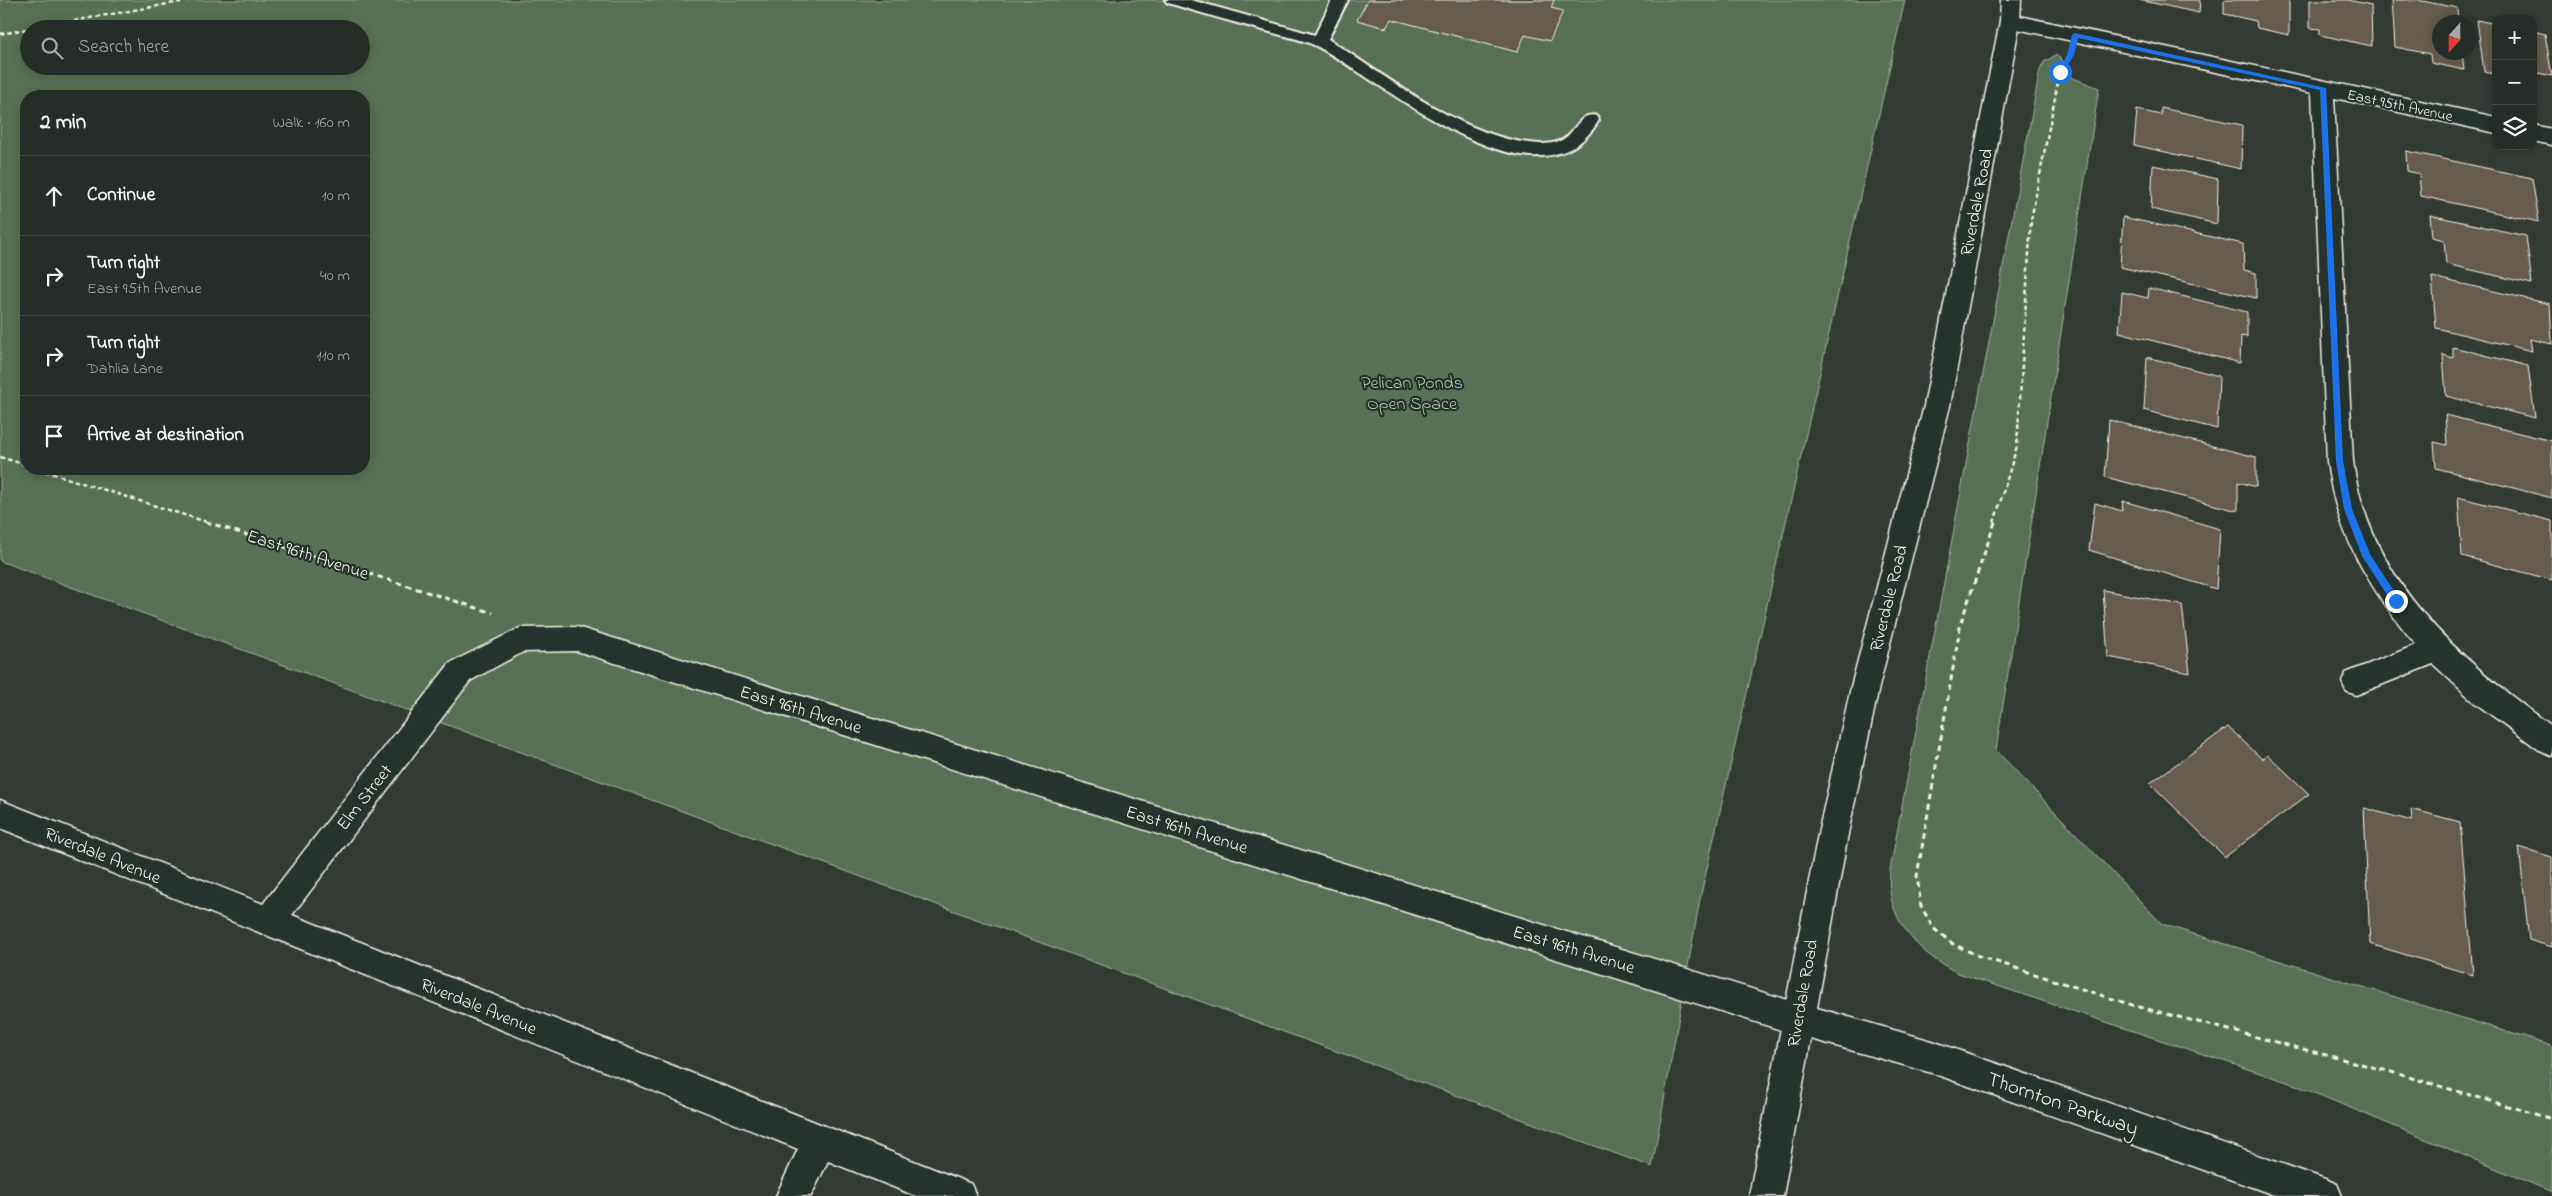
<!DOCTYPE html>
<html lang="en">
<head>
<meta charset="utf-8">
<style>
	:root { --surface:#262c27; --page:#323833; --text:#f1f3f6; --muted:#a4a7a7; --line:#424844 }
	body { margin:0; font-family:"Indie Flower",sans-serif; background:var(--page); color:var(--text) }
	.controls { position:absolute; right:15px; top:15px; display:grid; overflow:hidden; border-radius:10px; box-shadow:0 2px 12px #0003 }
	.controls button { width:45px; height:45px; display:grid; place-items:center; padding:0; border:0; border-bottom:1px solid var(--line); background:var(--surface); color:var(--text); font:25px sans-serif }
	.compass { position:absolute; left:2432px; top:15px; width:45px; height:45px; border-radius:50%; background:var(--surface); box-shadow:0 2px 12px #0003; rotate:201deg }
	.stop { position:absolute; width:15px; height:15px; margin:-11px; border:4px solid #1a73e8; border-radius:50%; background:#fff }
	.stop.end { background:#1a73e8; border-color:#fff; box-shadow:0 1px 5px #0008 }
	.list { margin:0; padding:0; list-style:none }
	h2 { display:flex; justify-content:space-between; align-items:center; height:65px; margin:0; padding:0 20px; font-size:21px }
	h2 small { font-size:16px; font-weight:400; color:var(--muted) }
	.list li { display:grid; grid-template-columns:32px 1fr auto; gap:15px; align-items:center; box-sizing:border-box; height:80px; padding:0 20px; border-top:1px solid var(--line) }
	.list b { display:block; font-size:19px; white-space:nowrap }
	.list p { margin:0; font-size:16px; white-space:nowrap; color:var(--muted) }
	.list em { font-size:16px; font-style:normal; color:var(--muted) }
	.icon { flex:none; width:28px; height:28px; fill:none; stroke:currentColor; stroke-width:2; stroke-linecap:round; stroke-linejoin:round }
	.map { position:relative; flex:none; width:2552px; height:1196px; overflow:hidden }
	.search { position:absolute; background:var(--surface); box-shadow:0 2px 12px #0003; left:20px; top:20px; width:350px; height:55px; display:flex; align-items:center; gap:12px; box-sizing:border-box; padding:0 18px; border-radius:28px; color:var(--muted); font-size:19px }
	.panel { position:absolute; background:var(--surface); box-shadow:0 2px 12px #0003; left:20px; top:90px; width:350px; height:385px; border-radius:20px }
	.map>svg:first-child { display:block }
	.green { fill:#587156; stroke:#a6b19f; fill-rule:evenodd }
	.building { fill:#655b50; stroke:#f4f1e8 }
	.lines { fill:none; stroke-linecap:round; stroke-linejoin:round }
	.service-casing { stroke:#f4f1e8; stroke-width:4 }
	.minor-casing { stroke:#f4f1e8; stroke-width:3 }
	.tertiary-casing { stroke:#f4f1e8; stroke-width:3 }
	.path-far1 { stroke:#f4f1e8; stroke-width:2.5; stroke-dasharray:4.5 3; stroke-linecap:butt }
	.path { stroke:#f4f1e8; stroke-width:3; stroke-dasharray:5.5 4.5; stroke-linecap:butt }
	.service { fill:#26332d; fill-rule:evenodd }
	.minor { fill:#26332d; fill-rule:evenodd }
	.tertiary { fill:#26332d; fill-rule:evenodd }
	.route { fill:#1a73e8 }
	.labels { text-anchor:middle; stroke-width:4.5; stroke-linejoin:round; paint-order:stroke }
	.far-street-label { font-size:15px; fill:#f4f1e8; stroke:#26332d }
	.street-label { font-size:18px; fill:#f4f1e8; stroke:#26332d }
	.park-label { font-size:18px; fill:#b6beae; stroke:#26332d }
	.near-street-label { font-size:21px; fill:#f4f1e8; stroke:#26332d }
</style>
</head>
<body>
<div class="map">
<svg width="2552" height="1196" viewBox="0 0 2552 1196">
	<rect width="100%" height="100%" fill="#333b34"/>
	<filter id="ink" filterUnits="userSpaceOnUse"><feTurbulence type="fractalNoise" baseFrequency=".02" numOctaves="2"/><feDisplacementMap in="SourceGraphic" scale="10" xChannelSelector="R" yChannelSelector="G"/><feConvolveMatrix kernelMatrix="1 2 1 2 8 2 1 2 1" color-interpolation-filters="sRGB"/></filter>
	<g filter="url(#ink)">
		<path class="green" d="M0,0h1905l-205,899 -48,268 -1652,-606zM29,29h332v37h-332zM26,96h338v373h-338z
			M2056,55l7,6 5,15 31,12 -103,662 166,174 390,122v146l-259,-108 -335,-111c-41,-20 -74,-56 -68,-103l150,-800 4,-8z"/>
		<path class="building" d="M1368,0h186l-3,8 12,3 -13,30 -25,-6 -8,17 -126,-33 -5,9 -29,-8z
			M2139,0h61l-1,13z
			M2224,0h65v35l-32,-7 -1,-7 -32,-7z
			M2310,0h38l23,5 1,41 -52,-11v-6l-10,-1z
			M2392,0h25l40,8 1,14h-18v30h22l2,18 -33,-7 -1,-9 -35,-7z
			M2477,20l19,4v50l-12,-3z
			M2533,31l12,3 7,42 -19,-4z
			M2161,108l81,17 -1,44 -107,-24 3,-35 24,5z
			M2406,151l126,27 7,44 -118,-26 -2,-22 -12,-3z
			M2153,165l65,14 -1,45 -66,-15z
			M2430,215l96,21 6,48 -86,-20 -2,-24 -12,-3z
			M2123,217l120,27 1,26 12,3v25l-136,-31z
			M2432,277l118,27 2,40 -22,-5 2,12 -96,-23z
			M2149,288l98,24v25l-6,-1 -1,27 -121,-31 3,-40 26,6z
			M2453,347l75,19 7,52 -89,-22 -3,-41 10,3z
			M2147,357l72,19 -2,53 -73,-19z
			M2445,415l107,26v57l-116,-30 -2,-26 13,3z
			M2109,420l147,37v30l-18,-5v29l-133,-34z
			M2458,497l94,24v59l-90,-24z
			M2123,501l97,28 -4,60 -127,-39 6,-47 27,8z
			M2103,590l79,15 8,68 -82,-16z
			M2228,727l34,32 6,-4 41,39 -84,63 -75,-74z
			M2364,808l48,13 -1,-12 49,13 13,153 -103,-31z
			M2519,847l33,10v90l-23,-7z"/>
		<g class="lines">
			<defs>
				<path id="service" d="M1165,0h26l124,35 17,-35h16l-20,39c60,38 139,102 212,105 7,0 15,-1 22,-4 13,-6 17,-29 35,-24l2,4c-61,103 -219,-43 -285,-75 -13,-6 -30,-9 -44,-13 -34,-9 -68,-19 -102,-29z"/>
				<path id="minor" d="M2010,14l486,103v16l-162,-35 19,363c16,121 106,198 199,265v30l-10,-4 -67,-49 -42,-39 -77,31 -10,-4 -4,-9 4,-9 70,-28c-46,-56 -80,-110 -89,-184l-15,-368 -309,-67 -3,-5 3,-5z
					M2533,125l19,4v16l-19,-4z
					M577,627l1220,376 11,5 5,11 -5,11 -11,5 -1220,-384 -54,1 -53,29 -178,234 667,264 12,5 5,12h-60l-88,-35 -17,35h-35l22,-47 -798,-321v-28l263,104 187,-241 70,-35z"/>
				<path id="tertiary" d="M2001,0h20l-1,21 -70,385 -71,281 -31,147 -31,174 115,33 393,138 12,5 5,12h-65l-345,-123 -121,-34 -28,157h-34l69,-362 33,-147 73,-281 76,-385z"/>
			</defs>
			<use href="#service" class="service-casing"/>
			<use href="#minor" class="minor-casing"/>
			<use href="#tertiary" class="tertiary-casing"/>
			<path class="path-far1" d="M0,34l191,-34
				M0,457l26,8
				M38,469l172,54
				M1994,523l23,-77 14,-226 29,-148 4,-6"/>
			<path class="path" d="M206,522l287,91
				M1995,522l-34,100 -44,254 4,30 12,22 20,16 28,13 151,48 256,66 164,48"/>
			<use href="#service" class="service"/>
			<use href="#minor" class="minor"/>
			<use href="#tertiary" class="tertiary"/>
		</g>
	</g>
	<path class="route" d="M2075,33l251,55 17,373 9,48 18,45 29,45v5h-6l-31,-48 -18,-47 -8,-48 -16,-371 -242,-52 -4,17 -12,19h-4l9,-19 5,-20z"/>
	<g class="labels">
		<g class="far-street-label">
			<text transform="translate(2400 105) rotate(12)" y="5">East 95th Avenue</text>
		</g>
		<g class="street-label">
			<text transform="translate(1976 202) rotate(-79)" y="6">Riverdale Road</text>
			<text transform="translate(308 554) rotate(18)" y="6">East 96th Avenue</text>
			<text transform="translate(1888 598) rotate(-76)" y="6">Riverdale Road</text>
			<text transform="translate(801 709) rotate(17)" y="6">East 96th Avenue</text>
			<text transform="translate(364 797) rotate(-52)" y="6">Elm Street</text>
			<text transform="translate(1187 829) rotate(17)" y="6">East 96th Avenue</text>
			<text transform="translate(103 855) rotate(22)" y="6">Riverdale Avenue</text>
			<text transform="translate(1574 949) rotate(17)" y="6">East 96th Avenue</text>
			<text transform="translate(1802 993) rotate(-80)" y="6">Riverdale Road</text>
			<text transform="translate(479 1006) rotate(22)" y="6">Riverdale Avenue</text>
		</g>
		<g class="park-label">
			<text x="1412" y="388">Pelican Ponds<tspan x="1412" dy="21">Open Space</tspan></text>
		</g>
		<g class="near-street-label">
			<text transform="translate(2063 1103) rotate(19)" y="7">Thornton Parkway</text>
		</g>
	</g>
</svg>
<div class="controls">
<button>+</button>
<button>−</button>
<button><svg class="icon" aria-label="layers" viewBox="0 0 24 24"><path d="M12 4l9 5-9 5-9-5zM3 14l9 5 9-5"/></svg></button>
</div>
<svg class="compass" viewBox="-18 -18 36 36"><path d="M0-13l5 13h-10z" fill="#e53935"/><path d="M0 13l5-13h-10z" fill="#a4a7a7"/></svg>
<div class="stop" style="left:2060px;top:72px"></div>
<div class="stop end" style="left:2396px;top:601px"></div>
<div class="search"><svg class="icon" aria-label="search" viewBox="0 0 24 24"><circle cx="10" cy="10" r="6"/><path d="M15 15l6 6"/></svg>Search here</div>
<section class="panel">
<h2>2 min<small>Walk · 160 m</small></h2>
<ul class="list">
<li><svg class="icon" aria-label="ahead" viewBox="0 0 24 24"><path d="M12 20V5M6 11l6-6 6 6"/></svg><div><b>Continue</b></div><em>10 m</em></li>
<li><svg class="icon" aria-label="right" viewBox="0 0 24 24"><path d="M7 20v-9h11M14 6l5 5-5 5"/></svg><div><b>Turn right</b><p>East 95th Avenue</p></div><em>40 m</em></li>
<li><svg class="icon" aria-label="right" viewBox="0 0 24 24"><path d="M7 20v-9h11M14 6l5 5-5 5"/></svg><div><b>Turn right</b><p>Dahlia Lane</p></div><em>110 m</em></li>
<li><svg class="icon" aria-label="arrive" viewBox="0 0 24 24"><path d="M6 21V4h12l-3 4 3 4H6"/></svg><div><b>Arrive at destination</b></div></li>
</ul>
</section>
</div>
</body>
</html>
